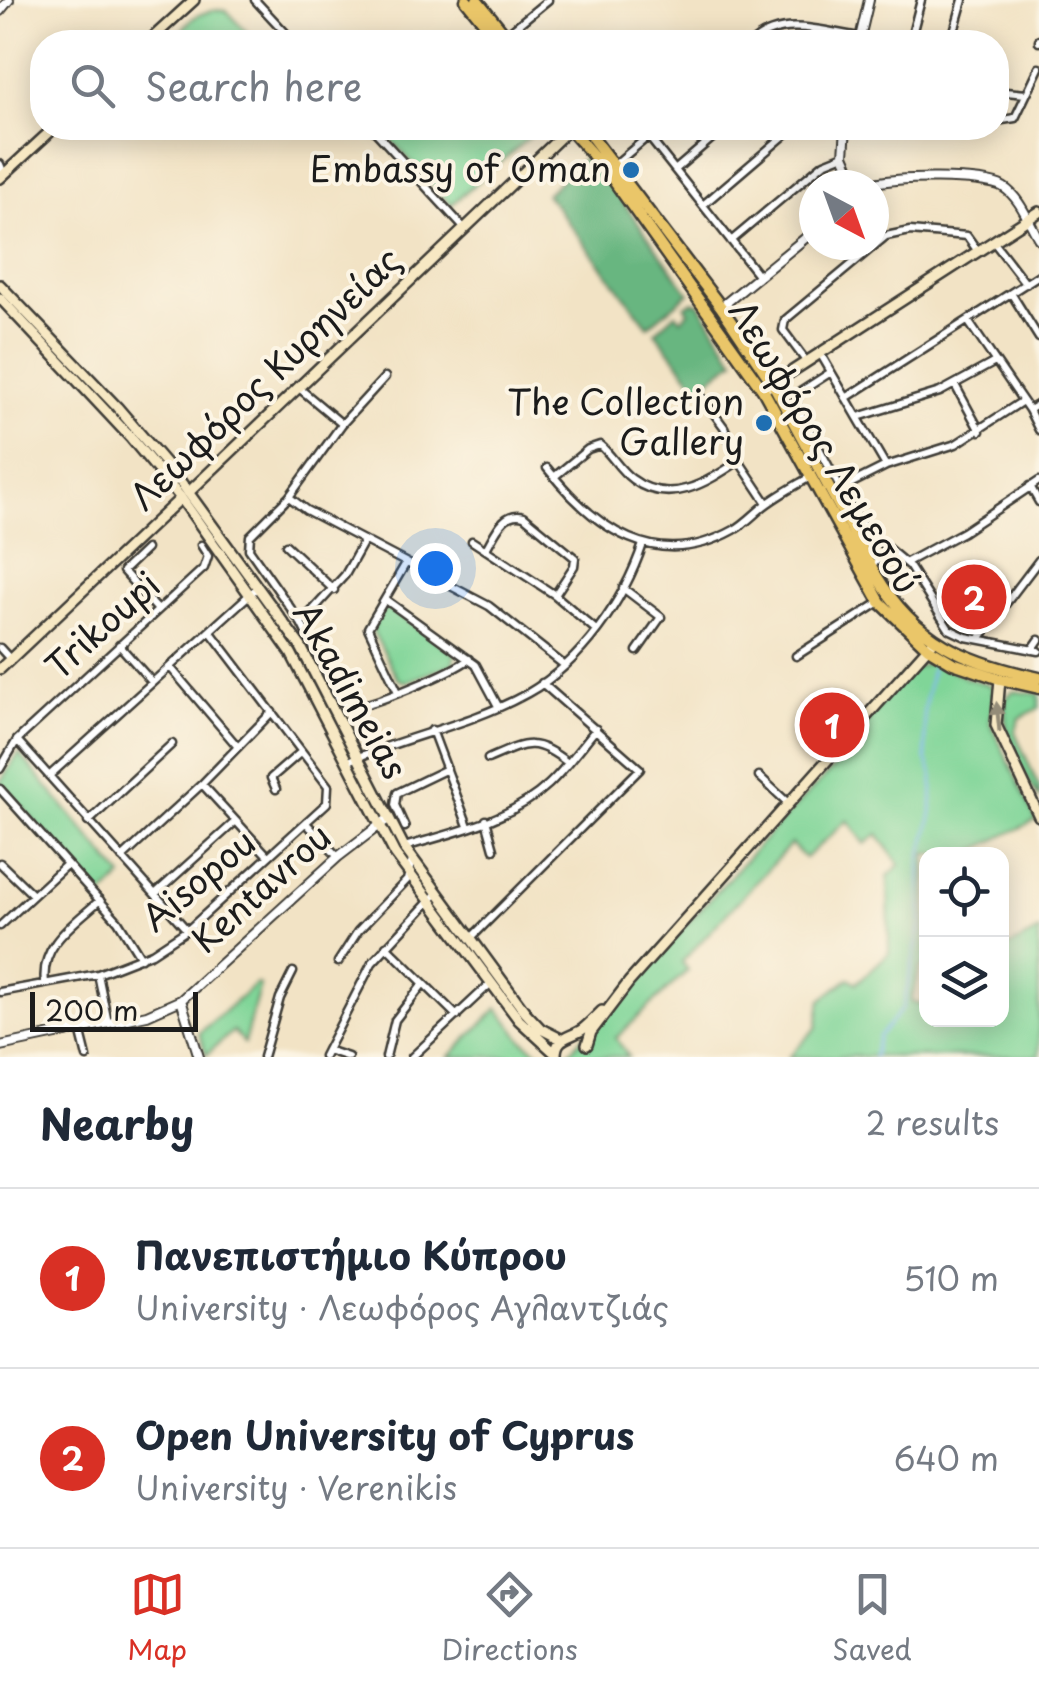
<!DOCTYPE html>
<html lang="en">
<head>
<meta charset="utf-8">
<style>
	:root { --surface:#fff; --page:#f2f2f3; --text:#1f2937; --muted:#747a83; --line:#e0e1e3; --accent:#d93025 }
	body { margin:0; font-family:"Playpen Sans",sans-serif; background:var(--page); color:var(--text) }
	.controls { position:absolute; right:30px; bottom:30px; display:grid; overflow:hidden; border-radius:20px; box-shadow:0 5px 25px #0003 }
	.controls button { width:90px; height:90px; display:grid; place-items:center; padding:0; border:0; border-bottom:2px solid var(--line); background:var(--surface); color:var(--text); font:50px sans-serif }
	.compass { position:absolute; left:799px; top:170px; width:90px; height:90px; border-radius:50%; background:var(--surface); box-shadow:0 5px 25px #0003; rotate:139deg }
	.scale { position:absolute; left:30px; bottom:25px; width:168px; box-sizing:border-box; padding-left:10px; border:5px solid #1c1c1c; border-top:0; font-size:28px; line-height:35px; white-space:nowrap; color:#1c1c1c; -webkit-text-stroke:8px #fcf5e5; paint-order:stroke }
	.you { position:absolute; left:435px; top:568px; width:35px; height:35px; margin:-25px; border:8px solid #fff; border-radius:50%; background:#1a73e8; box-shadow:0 0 0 15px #1a73e833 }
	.badge { display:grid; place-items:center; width:65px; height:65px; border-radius:50%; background:var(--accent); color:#fff; font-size:32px; font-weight:700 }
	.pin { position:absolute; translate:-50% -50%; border:5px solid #fff; box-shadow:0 2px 10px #0006 }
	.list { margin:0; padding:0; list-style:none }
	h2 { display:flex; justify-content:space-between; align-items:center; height:130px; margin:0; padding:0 40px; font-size:42px }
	h2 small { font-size:32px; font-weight:400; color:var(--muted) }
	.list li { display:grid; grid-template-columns:65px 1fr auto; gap:30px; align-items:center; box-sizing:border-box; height:180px; padding:0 40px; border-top:2px solid var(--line) }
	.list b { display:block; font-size:38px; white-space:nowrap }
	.list p { margin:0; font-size:32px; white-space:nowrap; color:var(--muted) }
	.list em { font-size:32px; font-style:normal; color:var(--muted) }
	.icon { flex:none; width:55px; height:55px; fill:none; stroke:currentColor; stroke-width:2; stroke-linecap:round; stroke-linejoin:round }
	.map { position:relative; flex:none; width:1039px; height:1057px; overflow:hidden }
	.search { position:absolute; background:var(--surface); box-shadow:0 5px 25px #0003; left:30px; right:30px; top:30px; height:110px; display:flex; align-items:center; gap:25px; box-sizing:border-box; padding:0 35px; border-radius:40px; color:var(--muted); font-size:38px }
	.sheet { height:490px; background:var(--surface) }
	nav { display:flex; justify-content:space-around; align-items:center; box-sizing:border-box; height:140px; border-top:2px solid var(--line); background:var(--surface); font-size:28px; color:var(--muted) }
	nav a { display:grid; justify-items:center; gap:5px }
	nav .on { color:var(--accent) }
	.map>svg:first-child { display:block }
	.green { fill:#80d598; stroke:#4e785a; stroke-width:2.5 }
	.forest { fill:#68b680; stroke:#42694e; stroke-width:2.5 }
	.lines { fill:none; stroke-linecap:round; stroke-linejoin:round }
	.stream { stroke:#82b7f1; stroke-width:2.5 }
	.minor-casing { stroke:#3c3a35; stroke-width:11 }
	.tertiary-casing { stroke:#3c3a35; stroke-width:12 }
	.secondary-casing { stroke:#3c3a35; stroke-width:14 }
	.primary-casing { stroke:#3c3a35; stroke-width:15 }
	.minor { stroke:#fff; stroke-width:6 }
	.tertiary { stroke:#fff; stroke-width:8 }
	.secondary { stroke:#f7e8c3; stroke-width:9 }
	.primary { stroke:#eac669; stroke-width:10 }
	.oneway { fill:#948c78 }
	.poi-dot { fill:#1f6fb2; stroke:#fcf5e5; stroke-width:4 }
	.labels { text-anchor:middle; stroke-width:8; stroke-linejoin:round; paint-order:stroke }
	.poi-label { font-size:35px; fill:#1c1c1c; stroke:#fcf5e5; text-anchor:end }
	.street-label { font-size:35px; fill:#1c1c1c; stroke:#fcf5e5 }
</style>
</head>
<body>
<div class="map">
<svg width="1039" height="1057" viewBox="0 0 1039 1057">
	<rect width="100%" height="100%" fill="#fcf5e5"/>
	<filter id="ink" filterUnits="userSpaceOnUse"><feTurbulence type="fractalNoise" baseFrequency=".01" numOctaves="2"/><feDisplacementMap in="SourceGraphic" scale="20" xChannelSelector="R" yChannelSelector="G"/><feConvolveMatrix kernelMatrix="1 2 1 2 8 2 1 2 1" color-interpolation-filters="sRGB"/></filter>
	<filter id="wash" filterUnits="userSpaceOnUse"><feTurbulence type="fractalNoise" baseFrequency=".0048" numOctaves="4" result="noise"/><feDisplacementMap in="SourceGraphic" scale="40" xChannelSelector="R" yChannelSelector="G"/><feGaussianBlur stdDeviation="2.25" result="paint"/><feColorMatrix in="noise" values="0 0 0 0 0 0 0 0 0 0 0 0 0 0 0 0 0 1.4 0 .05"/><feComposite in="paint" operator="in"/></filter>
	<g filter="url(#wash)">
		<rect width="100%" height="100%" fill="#f2e3c5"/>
		<path class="green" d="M219,10l8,1 29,31h-79c7,-21 20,-30 42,-32z
			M380,128h154v5l-83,72z
			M389,608l66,45 -2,11 -47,18 -8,-3 -25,-47c0,-10 6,-20 16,-24z
			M933,661l33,17 25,7 3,12 -4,25 46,98 -69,34h-41v109l-6,5 -9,33 13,4 2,-2v16h76v-84l6,12 31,-16v125l-250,1 28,-30 4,-27 28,-22 8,5 32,-30 -1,-77 12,-11 -22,-31 -13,10 -17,-24 -43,38 -14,-14 -109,118 6,8 -72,68 13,19h-64l215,-235 72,-73 6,-16 47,-61z
			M1013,691l26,3v14l-19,10 -5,14 24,56v10c-17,-26 -40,-69 -33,-100z
			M19,753l104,124 -22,21 -101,-116z
			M256,984l4,1 -16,58 -11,-12 -27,24 -7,-22z
			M498,1008l24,31 22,18h-95z"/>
		<path class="forest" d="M588,154l101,139 -41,33 -102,-132z
			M692,302l7,1 36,57 -37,28 -43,-56 21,-19 5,6 8,-7 -4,-6z"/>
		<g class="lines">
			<path class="stream" d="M873,1057l6,-21 24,-28 18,-84 -1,-62 12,-49 1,-36 -7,-18 -2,-49 9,-49"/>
		</g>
	</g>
	<g filter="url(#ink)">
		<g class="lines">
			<defs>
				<path id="minor" d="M255,0l39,42
					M503,37l45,-37
					M1039,40v2
					M753,42c30,-26 72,-10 107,-5
					M910,42l11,-42
					M951,42l12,-42
					M996,91l30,3
					M996,121l19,-3 24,-50
					M372,128l92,100
					M648,136l111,140
					M0,164l4,10
					M612,167l46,-39
					M675,170l49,-42
					M703,205l90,-77
					M731,241l93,-78 20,-8
					M993,241l33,43
					M1011,293l28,45
					M968,321l61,89 10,20
					M820,353l66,113
					M806,361l-23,-31 2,-10 101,-84 24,-5 57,5 10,14
					M831,372l-31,20 -5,11 58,109 14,19 42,35 40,63 17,8 73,14
					M385,377l-43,47 -53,73 -39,39 -1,13 52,74 38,76c5,4 7,7 14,7 16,2 103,-36 116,-47
					M955,385l25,46
					M299,388l43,36
					M701,396l23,31 15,34 28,42
					M846,398l193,-123
					M1029,410l10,-6
					M858,417l82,-25 55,-30
					M547,468c48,61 109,105 187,62 11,-6 20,-16 30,-24 14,-11 31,-20 46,-29
					M554,477l34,-28 12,-4c12,10 19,25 32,34 37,28 74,4 107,-18
					M1030,486l9,16
					M840,489l46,-23 70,-22 65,-42
					M289,497l17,13 183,96 75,59
					M472,541l83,54 41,35
					M286,545l48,45
					M146,549l-23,22 35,39
					M486,549c9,-15 17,-39 38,-33l51,42 -1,8 -19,29
					M907,562l56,-30 76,-51
					M872,564l19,-12
					M623,588l38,29 -24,34
					M386,600l90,65 22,41
					M301,623l44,-48 19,-34
					M979,639l60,-79
					M119,645l33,37
					M0,648l10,11
					M1032,650l7,-10
					M796,656l84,-54
					M170,667l68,80
					M398,692l-30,-64 38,-65
					M432,730l36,96
					M17,740l170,190
					M488,759c37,-16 46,-23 80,4
					M349,761c58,-25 124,-37 179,-68 53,-30 96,-92 115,-149
					M0,769l17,-29 187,-172 4,-12 -7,-11
					M49,776l209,-189
					M759,776l30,28
					M202,784l66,72
					M0,789l118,132 23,37
					M276,789l-5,-11 30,-26
					M486,820l8,29
					M88,822l84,-78
					M307,824l31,33
					M405,827l-10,-22 2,-12 50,-24
					M404,847c49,-14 107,-27 145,-63 17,-16 32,-37 47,-55
					M122,858l80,-74 70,-72
					M0,863l33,32
					M155,894l81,-73
					M0,926l66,-61
					M471,938l169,-169 -98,-86
					M386,946l71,70
					M338,962l20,-31 49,-51 5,-20
					M98,974l10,49
					M45,983c-5,-39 29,-59 55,-83
					M0,992l98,-18 54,-21 38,-25 137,-125 1,-17 -118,-155
					M80,1029l7,28
					M327,1050l21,7
					M324,1056l48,-93 64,-69
					M263,1057l17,-59 13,-26
					M386,1057l9,-37 28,-36
					M412,1057l78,-73"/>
				<path id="tertiary" d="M0,11l9,-11
					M859,42l10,-42
					M846,128l-2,27 13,30
					M869,185c19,-9 117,-9 134,2 17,10 26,36 36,52
					M721,307l93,-76
					M181,1000l18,57
					M0,1046l147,-31 34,-15 157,-143 51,-39"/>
				<path id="secondary" d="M148,42l46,-42
					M0,178l54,-50
					M0,285l117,122 60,70 124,170 103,200 121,165 16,17 20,10
					M0,298l131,140 50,60 110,155 104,201 124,166 37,34
					M763,390l276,-178
					M189,492l381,-364
					M0,669l181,-171
					M1000,679l-4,46 43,91
					M587,1045l4,-13 38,-50 303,-339
					M556,1057c-1,-21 13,-18 27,-28 6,-5 13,-12 19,-18"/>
				<path id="primary" d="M466,0l34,42
					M477,0l34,42
					M569,128l38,43 156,219 117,212 48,46 25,15 47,16 39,9
					M585,128l136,179 52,77 103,191c40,67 90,87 163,103"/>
			</defs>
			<use href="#minor" class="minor-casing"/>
			<use href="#tertiary" class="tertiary-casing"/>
			<use href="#secondary" class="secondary-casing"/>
			<use href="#primary" class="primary-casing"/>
			<use href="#minor" class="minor"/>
			<use href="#tertiary" class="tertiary"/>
			<use href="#secondary" class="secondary"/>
			<use href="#primary" class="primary"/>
		</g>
		<defs><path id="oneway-solid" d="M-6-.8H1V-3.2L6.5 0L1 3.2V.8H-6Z" transform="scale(2.5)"/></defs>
		<use class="oneway" href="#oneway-solid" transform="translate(998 717) rotate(-96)"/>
	</g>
	<g class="poi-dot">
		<circle cx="631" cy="170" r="10"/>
		<circle cx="764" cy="423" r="10"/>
	</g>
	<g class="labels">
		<g class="poi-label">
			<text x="611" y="182">Embassy of Oman</text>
			<text x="744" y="415">The Collection<tspan x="744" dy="40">Gallery</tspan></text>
		</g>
		<g class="street-label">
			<text transform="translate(266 379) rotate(-44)" y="12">Λεωφόρος Κυρηνείας</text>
			<text transform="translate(824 447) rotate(59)" y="12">Λεωφόρος Λεμεσού</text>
			<text transform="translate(103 626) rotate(-42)" y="12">Trikoupi</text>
			<text transform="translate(350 691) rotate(61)" y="12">Akadimeias</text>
			<text transform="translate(199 881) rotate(-40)" y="12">Aisopou</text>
			<text transform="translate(262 889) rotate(-42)" y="12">Kentavrou</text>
		</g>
	</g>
</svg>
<div class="controls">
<button><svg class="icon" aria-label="locate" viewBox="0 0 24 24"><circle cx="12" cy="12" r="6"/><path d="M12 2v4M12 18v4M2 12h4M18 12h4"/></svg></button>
<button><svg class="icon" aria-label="layers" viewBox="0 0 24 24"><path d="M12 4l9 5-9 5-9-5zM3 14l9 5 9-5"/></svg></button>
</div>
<svg class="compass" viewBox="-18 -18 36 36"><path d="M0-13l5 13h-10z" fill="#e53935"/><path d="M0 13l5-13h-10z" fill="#747a83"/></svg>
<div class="scale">200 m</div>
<div class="you"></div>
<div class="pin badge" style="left:832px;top:725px">1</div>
<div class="pin badge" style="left:974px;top:597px">2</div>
<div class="search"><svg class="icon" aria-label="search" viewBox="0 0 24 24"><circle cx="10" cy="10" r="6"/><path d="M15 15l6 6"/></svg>Search here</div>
</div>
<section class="sheet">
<h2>Nearby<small>2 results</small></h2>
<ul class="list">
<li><span class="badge">1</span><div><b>Πανεπιστήμιο Κύπρου</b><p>University · Λεωφόρος Αγλαντζιάς</p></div><em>510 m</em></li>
<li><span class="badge">2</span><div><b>Open University of Cyprus</b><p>University · Verenikis</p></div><em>640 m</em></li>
</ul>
</section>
<nav>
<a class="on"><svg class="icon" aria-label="map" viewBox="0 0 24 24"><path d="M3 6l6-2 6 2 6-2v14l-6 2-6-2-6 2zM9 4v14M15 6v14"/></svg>Map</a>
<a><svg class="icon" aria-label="directions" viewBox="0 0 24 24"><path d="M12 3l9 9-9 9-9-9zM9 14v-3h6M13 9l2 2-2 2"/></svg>Directions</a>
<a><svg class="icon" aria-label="saved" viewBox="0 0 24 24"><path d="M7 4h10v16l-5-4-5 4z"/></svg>Saved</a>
</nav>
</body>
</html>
